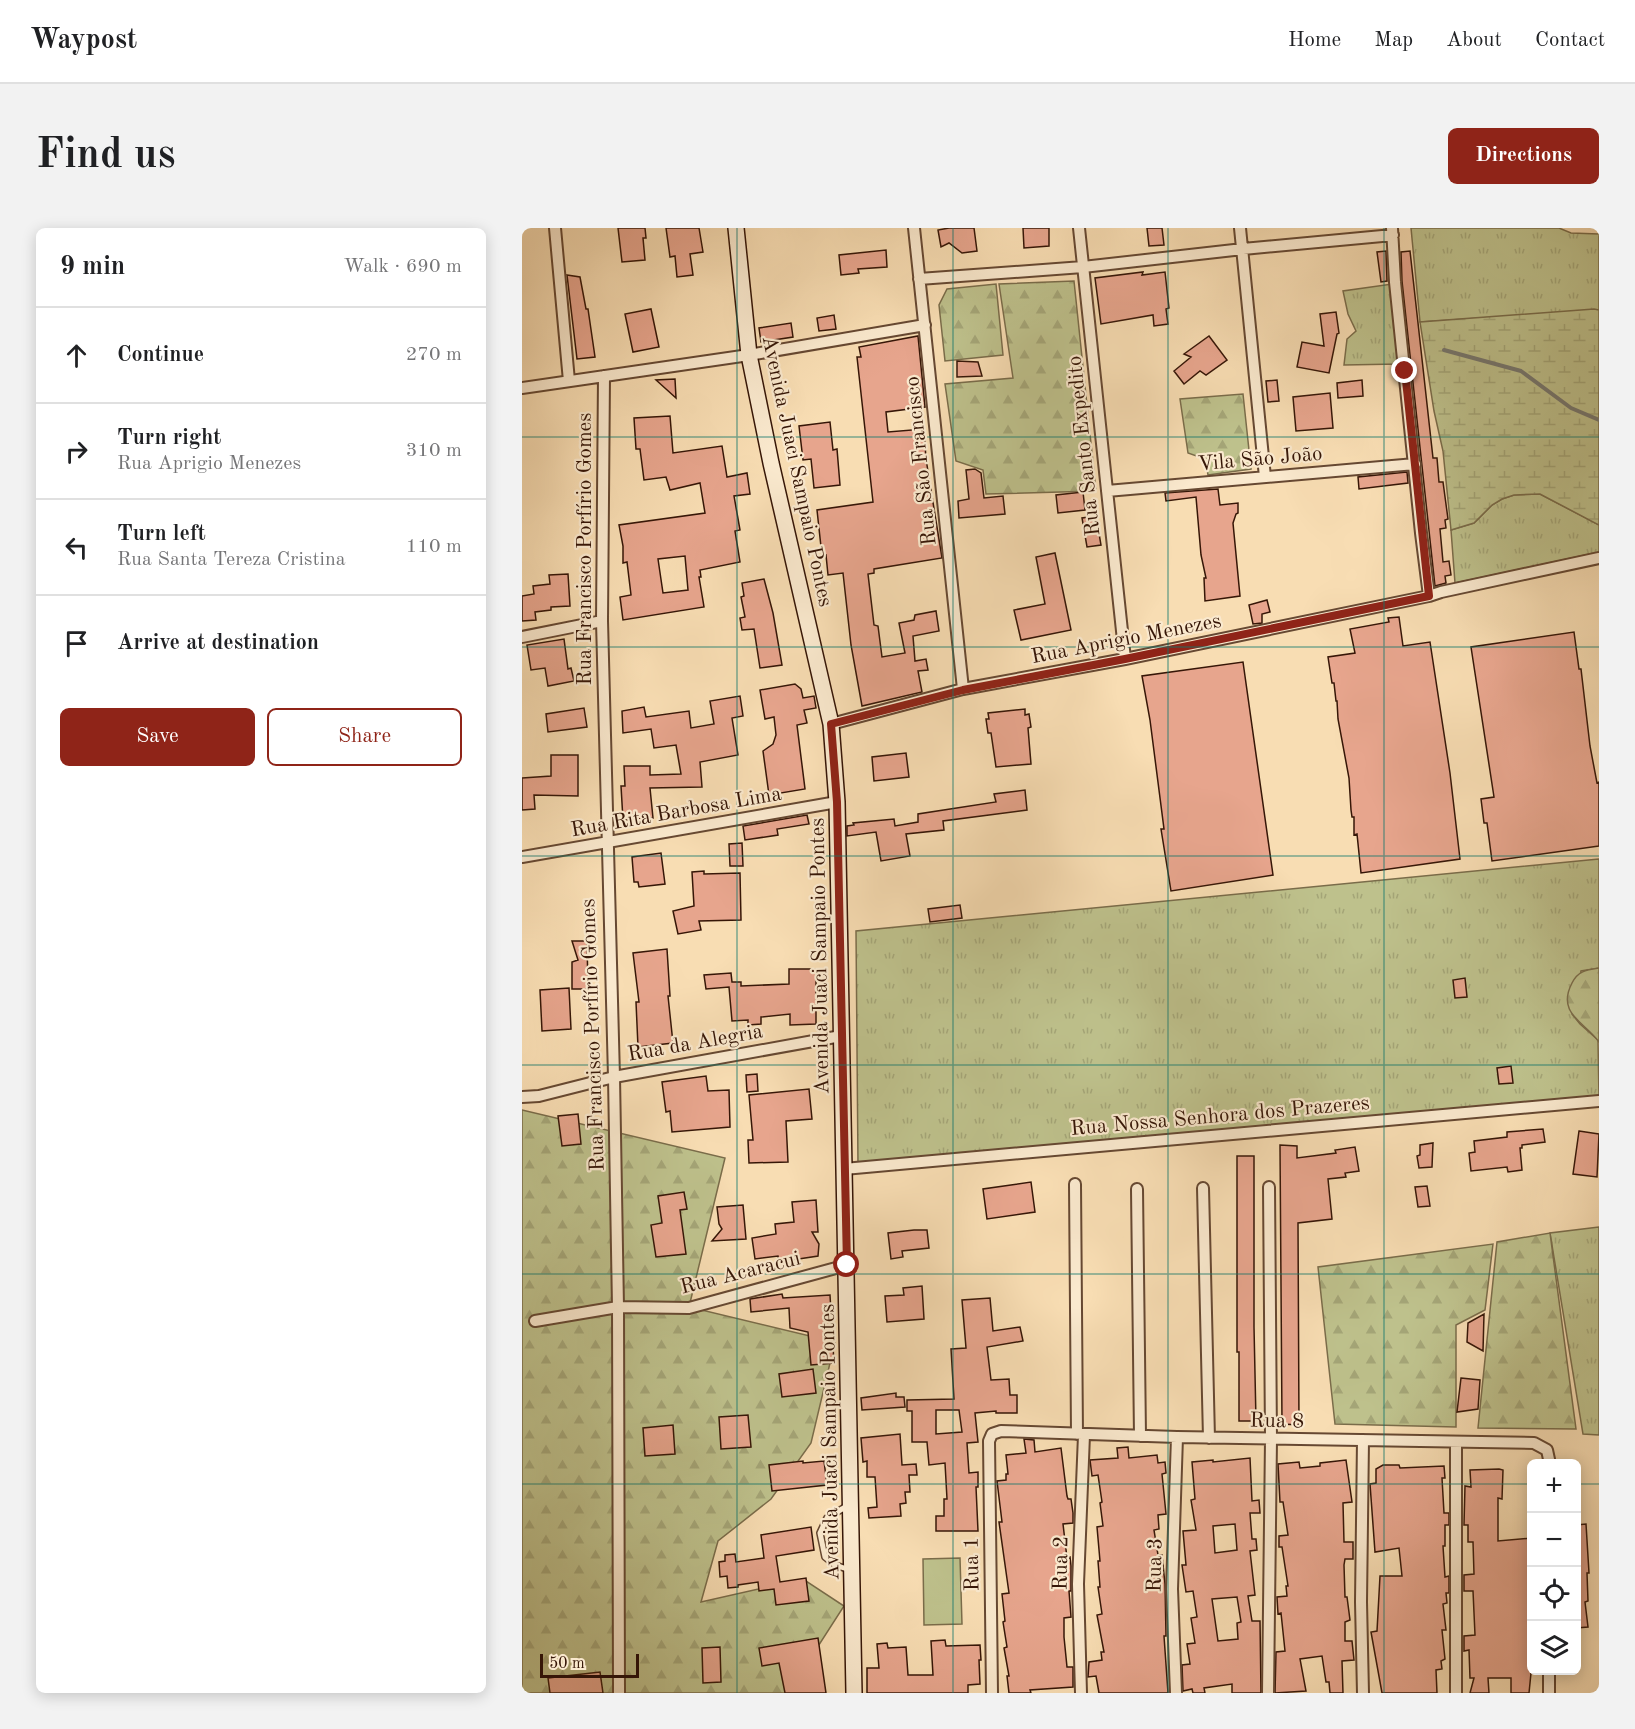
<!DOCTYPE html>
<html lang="en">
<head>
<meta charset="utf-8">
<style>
	:root { --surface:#fff; --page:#f2f2f2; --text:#202124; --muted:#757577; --line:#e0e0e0; --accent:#8f2418 }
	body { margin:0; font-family:"Old Standard TT",serif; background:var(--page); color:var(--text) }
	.controls { position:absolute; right:18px; bottom:18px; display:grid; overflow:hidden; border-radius:9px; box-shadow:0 3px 15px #0003 }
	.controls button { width:54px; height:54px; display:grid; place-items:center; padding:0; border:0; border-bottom:2px solid var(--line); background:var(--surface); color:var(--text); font:30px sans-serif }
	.scale { position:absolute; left:18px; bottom:15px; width:99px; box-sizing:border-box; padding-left:6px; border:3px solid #361607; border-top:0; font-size:16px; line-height:21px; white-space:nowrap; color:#361607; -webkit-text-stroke:4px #fae9ce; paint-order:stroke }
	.stop { position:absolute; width:18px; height:18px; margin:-14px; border:4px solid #8f2418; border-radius:50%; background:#fff }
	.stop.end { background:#8f2418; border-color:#fff; box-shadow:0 2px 6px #0008 }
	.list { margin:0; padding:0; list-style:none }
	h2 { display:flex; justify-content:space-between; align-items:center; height:78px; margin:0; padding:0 24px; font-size:26px }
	h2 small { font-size:20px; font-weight:400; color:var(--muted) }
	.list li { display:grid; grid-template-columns:39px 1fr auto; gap:18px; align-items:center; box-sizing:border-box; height:96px; padding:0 24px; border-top:2px solid var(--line) }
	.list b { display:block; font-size:22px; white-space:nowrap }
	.list p { margin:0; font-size:20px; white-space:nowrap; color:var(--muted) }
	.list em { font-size:20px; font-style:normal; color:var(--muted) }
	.actions { display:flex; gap:12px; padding:18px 24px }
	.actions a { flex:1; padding:14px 0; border:2px solid var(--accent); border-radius:9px; text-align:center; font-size:21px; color:var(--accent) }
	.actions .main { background:var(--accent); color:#fff }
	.icon { flex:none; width:33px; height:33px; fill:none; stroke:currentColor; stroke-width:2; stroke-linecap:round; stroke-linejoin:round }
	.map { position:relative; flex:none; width:1077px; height:1465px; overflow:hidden; border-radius:9px }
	header { display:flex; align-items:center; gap:36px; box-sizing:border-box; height:84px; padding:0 30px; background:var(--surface); border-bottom:2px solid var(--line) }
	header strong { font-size:28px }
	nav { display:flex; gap:33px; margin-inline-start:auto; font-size:21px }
	.intro { display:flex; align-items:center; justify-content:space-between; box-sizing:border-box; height:144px; padding:0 36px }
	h1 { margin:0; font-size:42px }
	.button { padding:15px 27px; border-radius:9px; background:var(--accent); color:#fff; font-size:21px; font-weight:700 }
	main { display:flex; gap:36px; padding:0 36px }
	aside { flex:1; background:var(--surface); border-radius:9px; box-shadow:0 3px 15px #0003 }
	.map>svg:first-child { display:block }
	.grass { fill:url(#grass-tufts); stroke:#7a6c4a; stroke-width:1.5 }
	.forest { fill:url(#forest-firs); stroke:#7a6c4a; stroke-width:1.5 }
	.wetland { fill:url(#wetland-marsh); stroke:#7a6c4a; stroke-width:1.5 }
	.garden { fill:#bec18c; stroke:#7a6c4a; stroke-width:1.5 }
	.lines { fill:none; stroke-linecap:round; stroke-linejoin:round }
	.stream { stroke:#767870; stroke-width:4 }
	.building { fill:#e7a58d; stroke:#361607; stroke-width:1.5; fill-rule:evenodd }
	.lane-casing { stroke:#664832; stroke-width:8 }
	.street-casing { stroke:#664832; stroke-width:14 }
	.secondary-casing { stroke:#361607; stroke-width:18 }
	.lane { stroke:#fae9ce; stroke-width:5 }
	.street { stroke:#fae9ce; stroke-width:10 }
	.secondary { stroke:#fae9ce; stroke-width:15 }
	.route { stroke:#8f2418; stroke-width:8 }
	.grid { fill:none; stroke:#0f766e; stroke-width:1.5; stroke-opacity:0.55 }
	.labels { text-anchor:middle; stroke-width:4.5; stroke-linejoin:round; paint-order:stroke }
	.street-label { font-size:21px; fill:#361607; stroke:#fae9ce }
</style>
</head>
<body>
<header>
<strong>Waypost</strong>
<nav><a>Home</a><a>Map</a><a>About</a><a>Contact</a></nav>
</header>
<div class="intro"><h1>Find us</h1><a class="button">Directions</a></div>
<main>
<aside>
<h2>9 min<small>Walk · 690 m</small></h2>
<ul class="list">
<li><svg class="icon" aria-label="ahead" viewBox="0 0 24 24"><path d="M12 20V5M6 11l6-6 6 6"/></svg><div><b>Continue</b></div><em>270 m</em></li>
<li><svg class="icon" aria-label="right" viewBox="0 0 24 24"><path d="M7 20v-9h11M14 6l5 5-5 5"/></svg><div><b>Turn right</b><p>Rua Aprigio Menezes</p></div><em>310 m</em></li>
<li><svg class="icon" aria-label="left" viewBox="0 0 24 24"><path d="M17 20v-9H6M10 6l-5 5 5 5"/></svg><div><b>Turn left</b><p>Rua Santa Tereza Cristina</p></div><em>110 m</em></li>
<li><svg class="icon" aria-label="arrive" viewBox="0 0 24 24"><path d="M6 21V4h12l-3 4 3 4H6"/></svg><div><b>Arrive at destination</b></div></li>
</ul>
<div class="actions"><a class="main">Save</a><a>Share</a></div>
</aside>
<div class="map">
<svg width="1077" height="1465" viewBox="0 0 1077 1465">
	<defs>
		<pattern id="grass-tufts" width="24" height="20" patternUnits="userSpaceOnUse" patternTransform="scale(1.5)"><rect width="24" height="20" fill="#bec18c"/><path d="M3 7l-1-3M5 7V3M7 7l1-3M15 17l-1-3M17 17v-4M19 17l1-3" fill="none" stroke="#a4a577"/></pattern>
		<pattern id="forest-firs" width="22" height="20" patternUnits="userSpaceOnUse" patternTransform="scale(1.5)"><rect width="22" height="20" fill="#bec18c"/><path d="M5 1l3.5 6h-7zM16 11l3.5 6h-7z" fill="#a4a577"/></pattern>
		<pattern id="wetland-marsh" width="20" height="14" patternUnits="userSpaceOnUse" patternTransform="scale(1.5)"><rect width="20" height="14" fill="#bec18c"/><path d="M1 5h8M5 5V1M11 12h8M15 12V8" fill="none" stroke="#a4a577"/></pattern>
	</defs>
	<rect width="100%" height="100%" fill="#f8ddb3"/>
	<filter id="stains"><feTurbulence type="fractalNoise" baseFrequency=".00333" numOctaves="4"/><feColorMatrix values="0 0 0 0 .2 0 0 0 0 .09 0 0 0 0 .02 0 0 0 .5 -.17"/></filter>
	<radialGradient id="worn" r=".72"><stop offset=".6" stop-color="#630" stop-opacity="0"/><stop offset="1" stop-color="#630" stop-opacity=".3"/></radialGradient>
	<path class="grass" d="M889,0h148l12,5 28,1v76l-179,12z
		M870,56l6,80 -54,1 3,-26 9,-8 -8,-17 -5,-23z
		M1018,266l59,31v27l-144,31 -4,-53 23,-7 18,-18 10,-6 12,-4z
		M1077,631v109l-18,3 -9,43 8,10 18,16 1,59 -741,66 -2,-234z
		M1077,999v208l-16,-1 -33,-201z"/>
	<path class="forest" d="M552,53l22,210 -110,3 -3,-24 -27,-9 -11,-77 68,-6 -14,-94z
		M474,56l7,71 -58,6 -6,-56 8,-16z
		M721,166l8,75 -43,6 -3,-16 -17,-6 -8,-54z
		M1077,740v74c-14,-20 -43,-28 -27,-59 6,-12 14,-13 27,-15z
		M0,882l203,48 -36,149 146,35 -24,101 -40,56 -53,42 -17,61 102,-23 41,27 -56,87h-266z
		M1028,1005l26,196 -98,-1 19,-186z
		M971,1016l-8,66 -29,15v102l-121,-3 -17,-157z"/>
	<path class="wetland" d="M1072,81l5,1v215l-59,-31 -26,1 -12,4 -10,6 -18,18 -23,7 -8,-79 -9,-40 -14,-89z"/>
	<path class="garden" d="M438,1330l2,66 -38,1 -1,-66z"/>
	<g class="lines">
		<path class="stream" d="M922,122l77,21 50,37 28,12"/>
	</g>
	<path class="building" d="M96,0h27l1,10h-3l2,22 -23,2z
		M144,0h33l4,24 -13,2 3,21 -16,2 -2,-21 -5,1z
		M427,0h25l3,23 -15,2 -13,-10 -8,4 -3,-17z
		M501,0h26v18l-25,2z
		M625,0h15l2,17 -15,1z
		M364,22l1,17 -29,2 1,4 -18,2 -2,-20z
		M864,23l1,30 -6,1 -4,-30z
		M888,23l23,207h4l2,24h4l5,37 -3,1 1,8 -6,1 3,33 6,-1 2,14 -6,1 1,7 -11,3 -33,-305 -1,-29z
		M621,44l-1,3 23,-3 4,36 -3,1 2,15 -14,2 -1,-11 -52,9 -6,-46z
		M45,47l13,2 6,32h2l7,48 -18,2z
		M129,81l8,38 -26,5 -8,-38z
		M814,84l3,21 -2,1 -8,39 -32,-6 5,-25 22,4 -4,-32z
		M312,87l2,14 -17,2 -2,-13z
		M269,95l2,14 -32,5 -2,-14z
		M396,108l7,71 -39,5 2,20 36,-3 2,30 16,99 -68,11v4l-6,1 6,51 4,1 4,31 23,-4 -6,-30 15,-3 1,-5 21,-4 3,20 -26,5 2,25 11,-2 2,11 -10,1 4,21 -60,14 -11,-61 -8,-72 -15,2 -2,-20 -4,1 -5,-46 56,-8 -16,-145h4l-2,-10z
		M687,108l18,24 -21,15 -6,-4 -16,13 -10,-13 17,-14 -7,-3z
		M435,133l21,1 4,14 -25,1z
		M153,151l1,19 -20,-18z
		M755,152l2,21 -11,1 -2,-21z
		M840,152l1,16 -25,2 -1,-15z
		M808,165l3,35 -37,3 -3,-34z
		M148,188l3,37 49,-7 5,31 20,-4 3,21 -16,2 6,34 -5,1 5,31 -40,8 1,7h-2l5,30 -81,13 -3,-23 11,-2 -4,-33 -4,1v-17l-4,-21 86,-12 -5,-30 -30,7 -4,-13 -22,3 -4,-31h-4l-2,-31zM163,328l3,34 -25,3 -5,-34z
		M308,194l3,28 4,-1 3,36 -26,3 -3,-29 -8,1 -4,-34z
		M453,241l6,4 3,25 19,-2 2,18 -46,4 -1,-17 11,-2 -3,-29z
		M885,244l1,11 -49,6 -1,-12z
		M696,261l2,16 18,-2v10l-2,1 -3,9 7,73 -35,5 -1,-23h2l-5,-23 -5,-58 -30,4 -1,-8z
		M561,264l2,18 -27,3 -2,-18z
		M574,288l5,29 -14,2 -5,-29z
		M533,325l16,77 -50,10 -7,-30 31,-6 -9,-47z
		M46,346l2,32 -19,1v3l-16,2 1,8 -14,1v-25l12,-2 -1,-8 17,-2 -1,-9z
		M242,351l9,34 9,52 -22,3 -6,-39 -12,1 -2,-12 5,-1 -4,-20 3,-1 -2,-13z
		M745,372l3,12 -8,2v9l-9,1 -4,-19z
		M877,389l4,29 27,-4 20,131 10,86 -99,14 -4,-39 -3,1v-18h-2l-1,-7 -2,-32 -11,-59 -1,-18h-1l-2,-18h-2l-4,-26 27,-4 -5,-24 39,-7 -1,-4z
		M1052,404l5,37h2l9,77 7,37 2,-1v64l-107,15 -5,-38h-3l-3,-24 13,-2 -23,-150z
		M42,411l4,30 3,-1 3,13 -26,5 -3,-18 -14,2 -4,-25z
		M721,434l30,213 -102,16 -10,-62h3l-14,-109 -8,-44z
		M273,456l6,5 2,9 11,-2 2,12 -12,2 3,13 -10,2 8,64 -36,6 -6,-44 10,-7 3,-9 -2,-18 -9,2 -5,-29z
		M218,468l3,20 -11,2 6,37 -38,7 2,25 -52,1 3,30 -30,2 -2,-34h4l-1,-20h26v9l31,-1 -5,-29 -22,3 -3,-19 -28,4 -1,-22 22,-4 2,10 43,-6 2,17 23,-4 -4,-23z
		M62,480l3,19 -39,5 -2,-18z
		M503,481v6l4,-1 2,13 -3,1 3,36 -35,3 -5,-34h-3l-2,-14h3l-1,-6z
		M384,525l3,24 -35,4 -2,-24z
		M29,527h27v41l-44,-1 1,14 -13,1v-32l29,-2z
		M503,562l2,20 -84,11 1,9 -38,4 4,22 -29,5 -5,-29 -29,4v-10l7,-1 -1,-2 41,-4 1,7 23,-4v-8l78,-12 -2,-8z
		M285,587l2,9 -32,5 1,6 -33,5 -2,-14z
		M220,615l1,23h-13l-1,-22z
		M139,625l4,31 -26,3 -1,-5h-4l-2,-25z
		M182,643v3l36,-1 1,47 -42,1 2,9 -23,4 -5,-23 21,-5 -2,-34z
		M438,677l2,13 -32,4 -2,-13z
		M50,713h15l1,48h-16v-27l6,-2z
		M145,721l3,47h-2l5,47 -35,4 -2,-45h3l-6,-49z
		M267,741h27v55l-26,1v-11l-29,3v7l-13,1v-5l-16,1 -3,-34 -23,2 -2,-14 27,-2 1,9h9v4l48,-2z
		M943,750l2,19 -12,1 -2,-18z
		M47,760l2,41 -29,2 -2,-41z
		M989,838l2,17 -14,1 -2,-16z
		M235,846l1,17 -11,1 -1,-17z
		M184,848l2,15 21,-1 1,37 -58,5 -2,-21 -4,1 -4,-30z
		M287,861l3,30 -26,2 2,41 -39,1 -1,-23h5l-4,-45z
		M56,886l3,30 -19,2 -4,-30z
		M1021,901l2,13 -23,3v3h-2l2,22 -14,2 -1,-5 -36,4 -2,-18 6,-1 -1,-11 33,-4v-5z
		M1057,903l20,3 -2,43 -24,-3z
		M911,915l-1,24 -13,1 -2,-12 3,-1v-10z
		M758,917l17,1v12l39,-5 -1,-3 20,-3 4,24 -14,2 1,4 -18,2 4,40 -34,4 1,202 -17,-1z
		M715,928h17v171l2,94h-17v-69h-2z
		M509,954l4,30 -48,7 -4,-30z
		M905,958l3,20 -12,1 -3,-20z
		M162,964l3,17 -7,1 6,44 -30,3 -5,-32 11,-2 -4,-27z
		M294,972l2,32h-6l7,12 -1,12 -39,6 -1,-6 -23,3 -3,-21 24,-4 -1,-10 19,-2 -2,-20z
		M221,977l3,34 -34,2 10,-12 -3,-5 -2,-17z
		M392,1002h13l2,18 -27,3 1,6 -12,2 -3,-26z
		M400,1058l2,33 -37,3 -2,-26 19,-1 -1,-7z
		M260,1066l1,4 47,-3 4,68 -23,2 -3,-33 -18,-4 -1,-20 -38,4 -1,-13z
		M468,1070l3,33 27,-4 3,14 -36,6 4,33 18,-1 1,16h7v18h-21v-2l-21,2 3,29 -11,1 2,30 9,-1v15h-2l2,44h-42v-15h8v-17h3l-2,-36 -16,2 -2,-23h-15v-31h-5v-11l47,-1 -3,-50 15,-1 -4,-48zM414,1182h23l3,22 -26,2z
		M962,1086l-1,37 -16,-9 1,-19z
		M291,1141l3,24 -34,4 -3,-23z
		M939,1150l19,2 -2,29 -21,3z
		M374,1165v4h8l1,10 -43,3 -1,-12z
		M226,1187l3,32 -30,2 -2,-32z
		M151,1197l2,29 -30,2 -2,-28z
		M378,1206l2,31 14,-1 1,11h-8l1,17h-5l1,11 -6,1 1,12 -32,2 -1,-10 9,-1 -2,-30h-8v-16l-4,1 -2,-24z
		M502,1211l10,1 1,12 26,-4 6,48 1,3h3l2,14v10l-10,1 4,34 3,-1 1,9v25h-2l2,26 -7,1v19l3,30h6v20l-43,3 1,3h-22l-2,-17h2l-5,-28 3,-1 -4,-25 2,-1 -3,-27 7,-1 -10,-71h3l-5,-41 9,-1v-6h2l-2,-19 20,-2z
		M606,1219l1,11 28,-3 1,8 7,-1 1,11 -4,1 4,40 -8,1 1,14 -5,1 4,25h4l3,29 1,52h-2l4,57h-69l-3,-17 -8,1 1,-15 13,-2 -1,-8h3l-7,-37 5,-1 -4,-27h2l-2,-26h2l-3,-34 6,-1 -3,-23 2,-1 -4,-27 -6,1 -2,-16 28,-2 -1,-10z
		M728,1230l2,43 7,-1 1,13h-10l2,26h4l1,11 -7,1 5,44 -7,1 4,25h8l1,72h-29v-9l-28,4 1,5h-12l-1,-4 -9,2 -1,-26 8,-1 -3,-20 8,-1 -4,-25 6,-1 -4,-26 -7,1 -4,-27h4l-3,-34 13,-1 -5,-30 4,-1 -3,-37 21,-2v2zM713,1296l2,26 -22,3 -2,-27zM715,1369l4,25 -4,1 1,16 -20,2 -6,-42z
		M824,1232l6,42 -9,1 1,39h9v17h-8l-1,6 1,32h2l3,23 -5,2v19h7l2,19 -12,1 1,32h-13l-1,-11h-3l-4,-26 -22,3 6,32 -31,2 1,-41 9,-1 -4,-38 -3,1 -1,-17 10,-1 -1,-10h2l-6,-39h-3v-11l9,-1 -5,-33h-3l-2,-38 21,-2 1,6 20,-2v-3z
		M281,1233v2l21,-2 3,24 -55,6 -3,-26z
		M861,1237h16l1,3 44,-2 1,12h-3l2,35h5v12h-4v21h-2l2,31 4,-1v17h-3l1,10 -4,1 3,26h-4l3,29 -4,2 1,8 -6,1 1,23h-55l-11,-61 6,-1 3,-55h22l-3,-28 -24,4 -5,-68 6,-1v-14z
		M977,1241l4,1 -1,29 -4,-1v43l34,-3v125l-3,30h-18v-15h-23l1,15h-19l4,-15h-4l-1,-28 -5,1v-15l11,-1 -2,-44h-9v-16l10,-1 -1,-32h-5v-17h-4l1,-39 6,1 -1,-17z
		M1064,1296l3,49h-2l1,28 -3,1 3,25 -12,1v-103z
		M289,1299l3,23 -38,6 4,26 26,-4 3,23 -33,4 -2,-16 -15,2 -1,-9 -20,3v2l-10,1 -1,-12 -7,1 -1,-15 6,-1v-6l10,-1 1,8 28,-4 -3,-23z
		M296,1410l8,55h-41l-6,-30 -17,3 -3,-18z
		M423,1412l1,6 34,-1 1,15h-2l1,24 -12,1v8h-101v-25h12l-2,-24 10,-1 1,5 18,-1 2,28h25l-2,-34z
		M198,1419l1,35 -18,1 -1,-35z
		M78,1444l3,21h-53l-2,-15z"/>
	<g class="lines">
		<defs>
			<path id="lane" d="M325,1278l-20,12 -7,15 5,24 10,8 15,5"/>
			<path id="street" d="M33,0l14,153
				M392,0l49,461
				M557,0l46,431
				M718,0l25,249
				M870,0l3,54 26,251 8,63
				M397,51l164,-12 160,-18 150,-14
				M82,148l-2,245 12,456 4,230 1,386
				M0,160l227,-33 176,-30
				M585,263l308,-27
				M0,409l80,-16
				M309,496l132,-35 162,-30 304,-63 12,-4 158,-34
				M0,629l315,-55
				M0,869l17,-1 75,-19 227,-41
				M322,941l755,-68
				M553,956l2,250
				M681,960l6,250
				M615,961l3,247
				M13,1093l83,-14 71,1 158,-43
				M841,1212l-2,162 2,91
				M934,1214v251
				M470,1465l-3,-252 3,-7 9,-3 176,6 357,6 13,7 3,14
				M559,1465l-3,-109 6,-149
				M654,1465l-4,-104 5,-152
				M746,1465l3,-254 -2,-252
				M1027,1465v-23"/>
			<path id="secondary" d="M214,0l13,127 22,108 60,261 6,78 17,891"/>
		</defs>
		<use href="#lane" class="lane-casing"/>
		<use href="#street" class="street-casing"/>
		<use href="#secondary" class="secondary-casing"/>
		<use href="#lane" class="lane"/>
		<use href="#street" class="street"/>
		<use href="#secondary" class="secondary"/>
	</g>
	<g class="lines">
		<path class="route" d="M325,1037l-10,-463 -6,-78 132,-34 162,-31 304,-63 -24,-225"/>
	</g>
	<path class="grid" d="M215,0v1465M431,0v1465M646,0v1465M862,0v1465M0,209h1077M0,419h1077M0,628h1077M0,837h1077M0,1046h1077M0,1256h1010M1054,1256h23"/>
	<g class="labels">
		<g class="street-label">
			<text transform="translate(561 218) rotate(-96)" y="7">Rua Santo Expedito</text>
			<text transform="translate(738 230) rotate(-5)" y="7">Vila São João</text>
			<text transform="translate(398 233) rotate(-96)" y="7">Rua São Francisco</text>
			<text transform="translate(276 243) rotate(78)" y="7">Avenida Juaci Sampaio Pontes</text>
			<text transform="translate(62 321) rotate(-90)" y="7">Rua Francisco Porfírio Gomes</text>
			<text transform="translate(604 410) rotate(-11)" y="7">Rua Aprigio Menezes</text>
			<text transform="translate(154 583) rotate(-10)" y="7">Rua Rita Barbosa Lima</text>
			<text transform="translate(297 728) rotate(-91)" y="7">Avenida Juaci Sampaio Pontes</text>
			<text transform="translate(70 807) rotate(-92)" y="7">Rua Francisco Porfírio Gomes</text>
			<text transform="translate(173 814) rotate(-10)" y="7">Rua da Alegria</text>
			<text transform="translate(698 887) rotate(-5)" y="7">Rua Nossa Senhora dos Prazeres</text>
			<text transform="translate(218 1044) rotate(-14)" y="7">Rua Acaracui</text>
			<text transform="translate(755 1192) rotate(1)" y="7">Rua 8</text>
			<text transform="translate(307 1214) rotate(-91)" y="7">Avenida Juaci Sampaio Pontes</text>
			<text transform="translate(538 1335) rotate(-89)" y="7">Rua 2</text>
			<text transform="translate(449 1336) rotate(-91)" y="7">Rua 1</text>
			<text transform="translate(632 1337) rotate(-89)" y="7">Rua 3</text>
		</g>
	</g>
	<rect width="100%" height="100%" filter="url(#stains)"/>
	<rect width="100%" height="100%" fill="url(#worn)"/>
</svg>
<div class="controls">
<button>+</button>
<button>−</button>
<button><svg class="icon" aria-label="locate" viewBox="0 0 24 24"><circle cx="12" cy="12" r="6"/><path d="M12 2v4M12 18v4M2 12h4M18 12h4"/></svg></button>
<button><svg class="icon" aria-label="layers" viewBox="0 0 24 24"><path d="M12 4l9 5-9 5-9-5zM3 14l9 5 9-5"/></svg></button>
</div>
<div class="scale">50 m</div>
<div class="stop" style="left:325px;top:1037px"></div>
<div class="stop end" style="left:883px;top:143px"></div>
</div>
</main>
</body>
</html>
